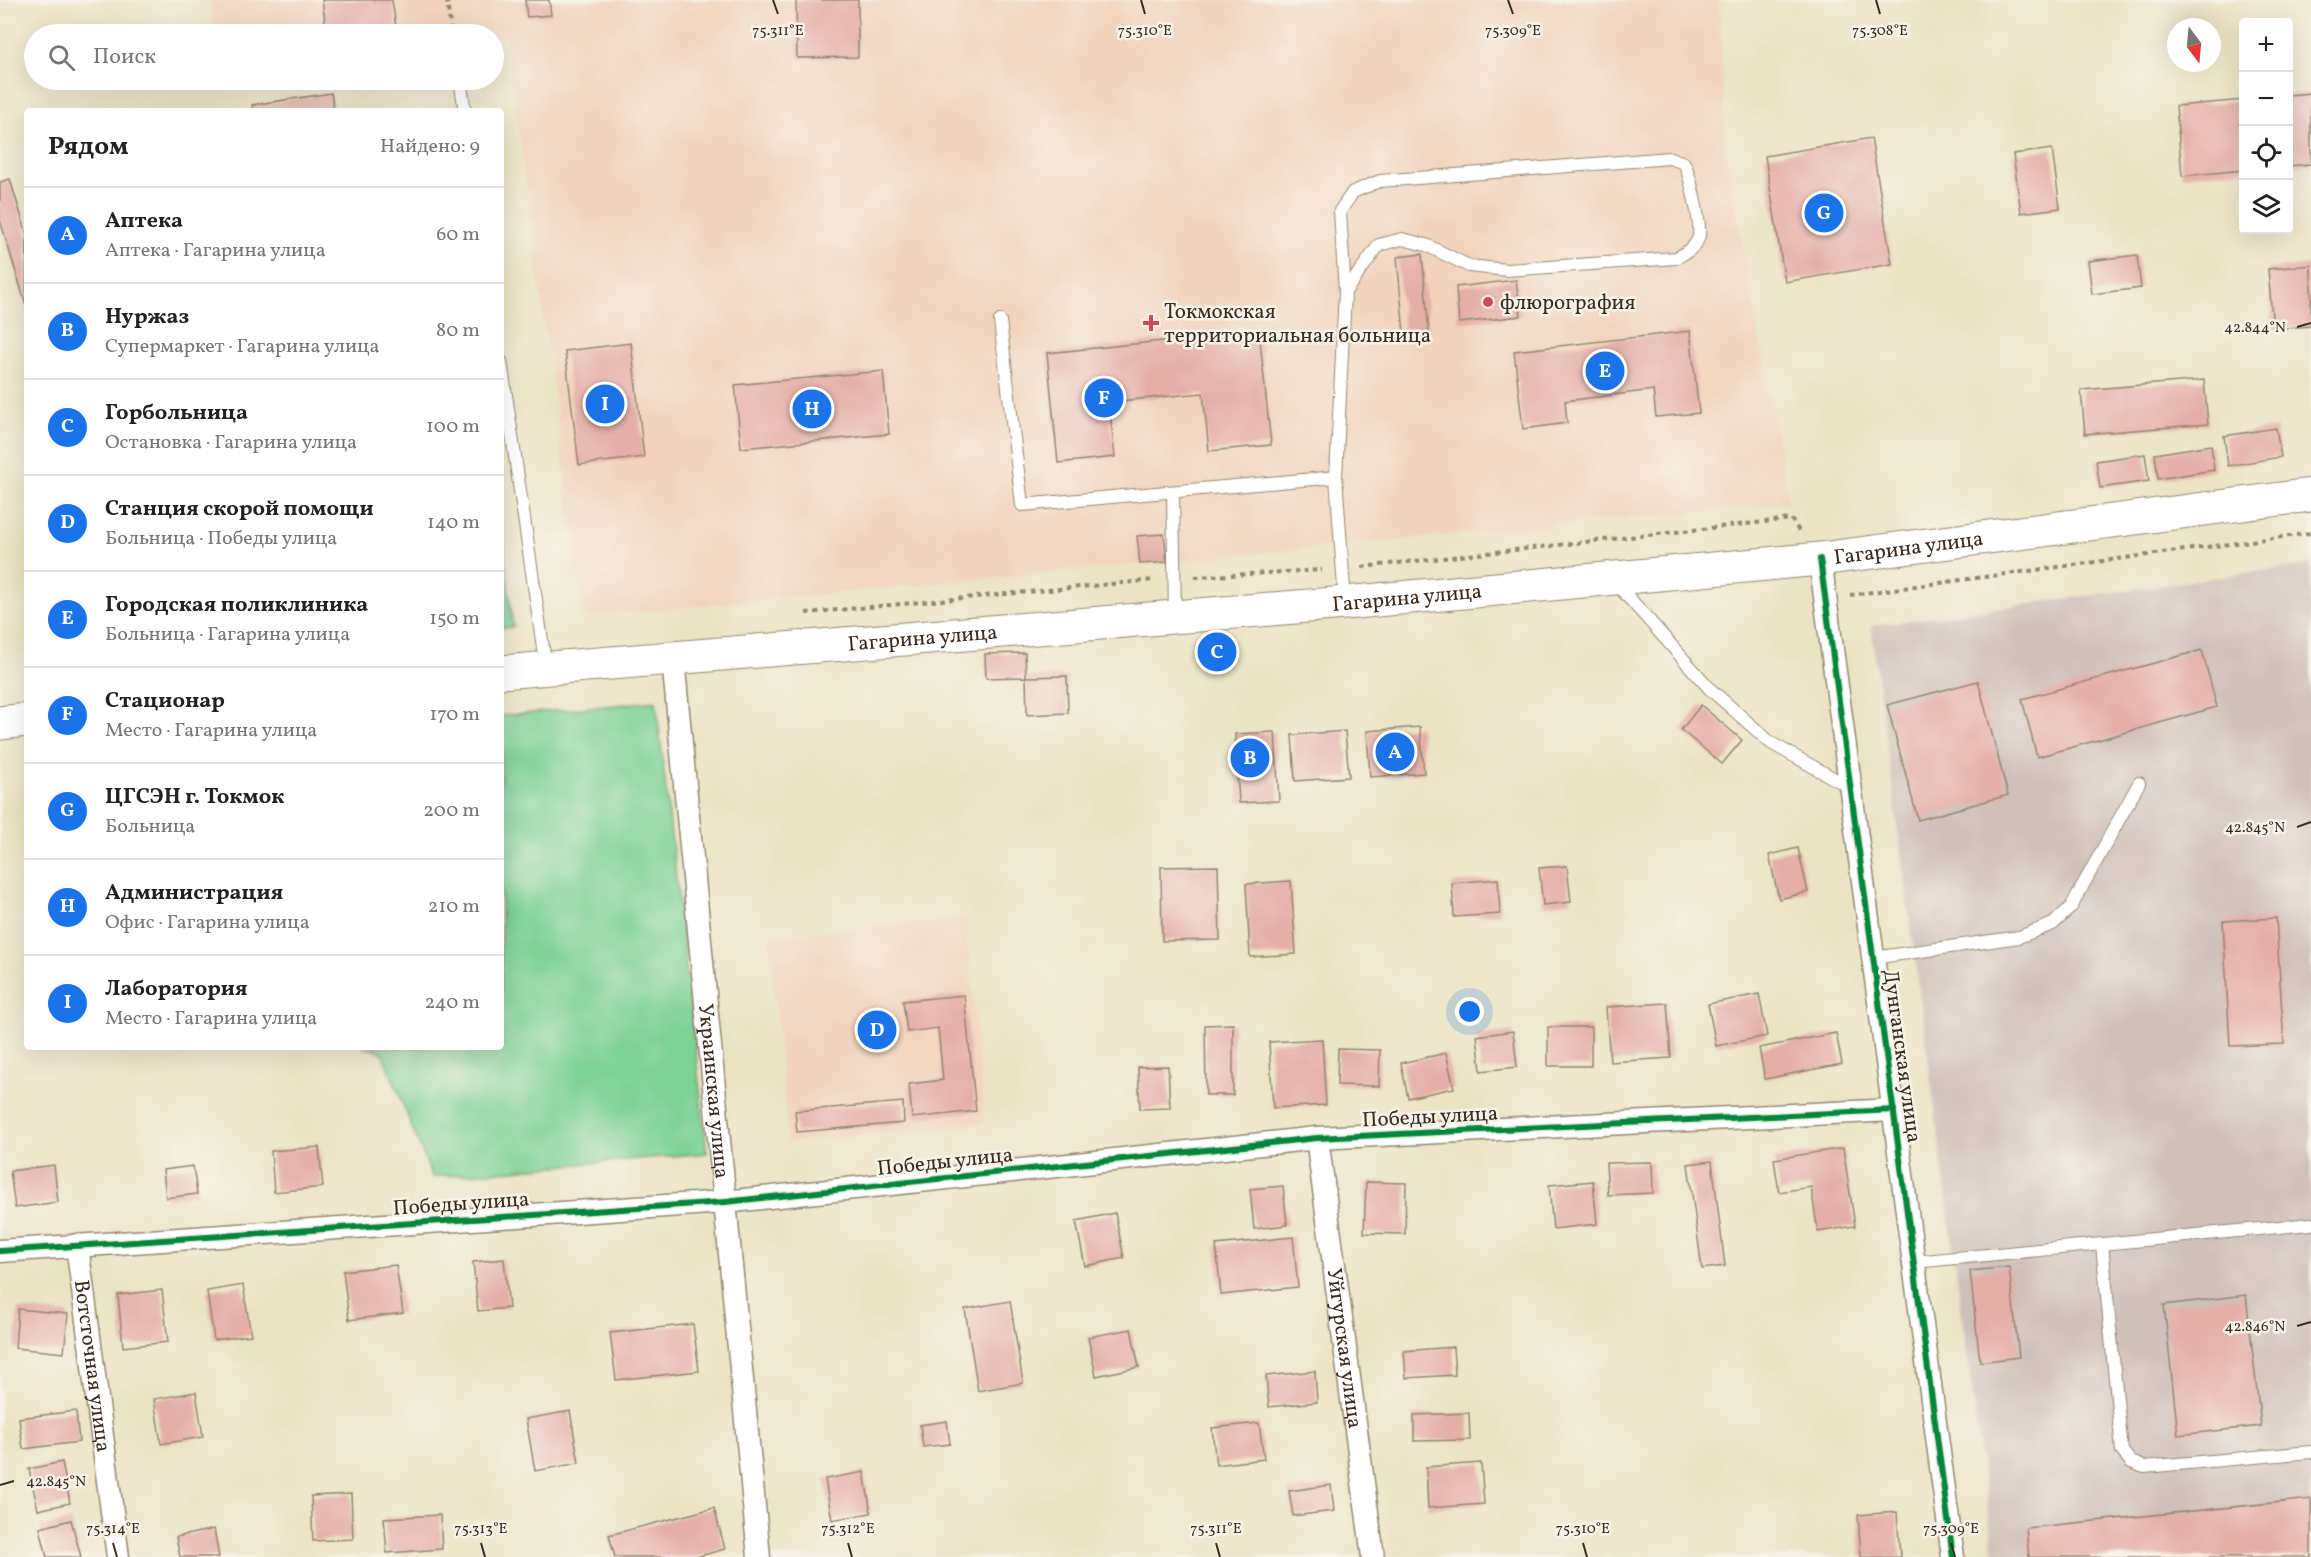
<!DOCTYPE html>
<html lang="ru">
<head>
<meta charset="utf-8">
<style>
	:root { --surface:#fff; --page:#f2f2f2; --text:#222; --muted:#767676; --line:#e0e0e0; --accent:#1a73e8 }
	body { margin:0; font-family:Vollkorn,serif; background:var(--page); color:var(--text) }
	.controls { position:absolute; right:18px; top:18px; display:grid; overflow:hidden; border-radius:6px; box-shadow:0 6px 24px #0002 }
	.controls button { width:54px; height:54px; display:grid; place-items:center; padding:0; border:0; border-bottom:2px solid var(--line); background:var(--surface); color:var(--text); font:30px sans-serif }
	.compass { position:absolute; left:2167px; top:18px; width:54px; height:54px; border-radius:50%; background:var(--surface); box-shadow:0 6px 24px #0002; rotate:164deg }
	.you { position:absolute; left:1470px; top:1012px; width:21px; height:21px; margin:-15px; border:4px solid #fff; border-radius:50%; background:#1a73e8; box-shadow:0 0 0 9px #1a73e833 }
	.badge { display:grid; place-items:center; width:39px; height:39px; border-radius:50%; background:var(--accent); color:#fff; font-size:20px; font-weight:700 }
	.pin { position:absolute; translate:-50% -50%; border:3px solid #fff; box-shadow:0 2px 6px #0006 }
	.list { margin:0; padding:0; list-style:none }
	h2 { display:flex; justify-content:space-between; align-items:center; height:78px; margin:0; padding:0 24px; font-size:26px }
	h2 small { font-size:20px; font-weight:400; color:var(--muted) }
	.list li { display:grid; grid-template-columns:39px 1fr auto; gap:18px; align-items:center; box-sizing:border-box; height:96px; padding:0 24px; border-top:2px solid var(--line) }
	.list b { display:block; font-size:22px; white-space:nowrap }
	.list p { margin:0; font-size:20px; white-space:nowrap; color:var(--muted) }
	.list em { font-size:20px; font-style:normal; color:var(--muted) }
	.icon { flex:none; width:33px; height:33px; fill:none; stroke:currentColor; stroke-width:2; stroke-linecap:round; stroke-linejoin:round }
	.map { position:relative; flex:none; width:2311px; height:1557px; overflow:hidden }
	.search { position:absolute; background:var(--surface); box-shadow:0 6px 24px #0002; left:24px; top:24px; width:480px; height:66px; display:flex; align-items:center; gap:15px; box-sizing:border-box; padding:0 21px; border-radius:33px; color:var(--muted); font-size:22px }
	.panel { position:absolute; background:var(--surface); box-shadow:0 6px 24px #0002; left:24px; top:108px; width:480px; height:942px; border-radius:6px }
	.map>svg:first-child { display:block }
	.built { fill:#f2d4be }
	.industrial { fill:#cfc0ba }
	.green { fill:#7dd296; stroke:#5c7e5a; stroke-width:1.5 }
	.building { fill:#e5afa8 }
	.lines { fill:none; stroke-linecap:round; stroke-linejoin:round }
	.lane-casing { stroke:#938771; stroke-width:14 }
	.street-casing { stroke:#938771; stroke-width:25 }
	.secondary-casing { stroke:#938771; stroke-width:35 }
	.path { stroke:#938771; stroke-width:4; stroke-dasharray:4.5 4.5; stroke-linecap:butt }
	.lane { stroke:#fff; stroke-width:12 }
	.street { stroke:#fff; stroke-width:22 }
	.secondary { stroke:#fff; stroke-width:33 }
	.cycleway-casing { stroke:#f7f3e8; stroke-width:10 }
	.cycleway { stroke:#00873e; stroke-width:6 }
	.ticks { fill:none; stroke:#3b2a1e; stroke-width:2 }
	.poi-dot { fill:#d1495b; stroke:#f7f3e8; stroke-width:2 }
	.labels { text-anchor:middle; stroke-width:5; stroke-linejoin:round; paint-order:stroke }
	.poi-label { font-size:21px; fill:#3b2a1e; stroke:#f7f3e8; text-anchor:start }
	.street-label { font-size:21px; fill:#3b2a1e; stroke:#f7f3e8 }
	.ticks-label { font-size:15px; text-anchor:middle; fill:#3b2a1e; stroke:#f7f3e8; stroke-width:5; stroke-linejoin:round; paint-order:stroke }
</style>
</head>
<body>
<div class="map">
<svg width="2311" height="1557" viewBox="0 0 2311 1557">
	<rect width="100%" height="100%" fill="#f7f3e8"/>
	<filter id="ink" filterUnits="userSpaceOnUse"><feTurbulence type="fractalNoise" baseFrequency=".0167" numOctaves="2"/><feDisplacementMap in="SourceGraphic" scale="12" xChannelSelector="R" yChannelSelector="G"/><feConvolveMatrix kernelMatrix="1 2 1 2 8 2 1 2 1" color-interpolation-filters="sRGB"/></filter>
	<filter id="wash" filterUnits="userSpaceOnUse"><feTurbulence type="fractalNoise" baseFrequency=".008" numOctaves="4" result="noise"/><feDisplacementMap in="SourceGraphic" scale="24" xChannelSelector="R" yChannelSelector="G"/><feGaussianBlur stdDeviation="1.35" result="paint"/><feColorMatrix in="noise" values="0 0 0 0 0 0 0 0 0 0 0 0 0 0 0 0 0 1.4 0 .05"/><feComposite in="paint" operator="in"/></filter>
	<g filter="url(#wash)">
		<rect width="100%" height="100%" fill="#ebe4c4"/>
		<g class="built">
			<path d="M210,0H1719L1726,151L1789,503L584,617L506,36L213,34Z"/>
			<path d="M965,918L985,1123L788,1142L769,937Z"/>
		</g>
		<path class="industrial" d="M2311,564V1557H1994L1871,626Z"/>
		<g class="green">
			<path d="M501,522L513,627L501,628Z"/>
			<path d="M656,701L707,1153L432,1177L382,1052L362,1047H501V716Z"/>
		</g>
		<g id="blocks">
			<g class="building">
				<path d="M322,0H392L397,34H327Z"/>
				<path d="M525,0H549L551,15L527,17Z"/>
				<path d="M796,0H858V57L797,58Z"/>
				<path d="M331,93L334,111H253L252,105Z"/>
				<path d="M2311,93V164L2288,166V95Z"/>
				<path d="M2244,100V170L2182,176L2176,106Z"/>
				<path d="M1871,138L1892,264L1785,282L1765,156Z"/>
				<path d="M2052,149L2060,208L2021,213L2013,154Z"/>
				<path d="M10,179L27,235L26,305L0,220V182Z"/>
				<path d="M1422,254L1429,332L1404,334L1397,257Z"/>
				<path d="M2137,255L2141,288L2092,294L2088,261Z"/>
				<path d="M2311,265V326L2273,329L2268,269Z"/>
				<path d="M1516,280L1521,316L1459,323L1456,287Z"/>
				<path d="M1259,331L1271,445L1209,451L1203,393L1109,402L1115,457L1058,463L1047,353Z"/>
				<path d="M1690,331L1699,413L1656,417L1653,390L1565,401L1567,423L1523,429L1514,351Z"/>
				<path d="M631,343L644,457L579,465L565,351Z"/>
				<path d="M883,371L889,434L741,448L735,385Z"/>
				<path d="M2204,380L2208,424L2085,434L2081,390Z"/>
				<path d="M2276,428L2281,457L2228,466L2224,436Z"/>
				<path d="M2211,445L2214,470L2158,479L2155,454Z"/>
				<path d="M2145,454L2149,481L2100,488L2096,461Z"/>
				<path d="M1164,534L1167,562L1140,564L1137,536Z"/>
				<path d="M2202,650L2217,707L2037,757L2022,699Z"/>
				<path d="M1025,653L1026,677L1067,676L1068,713L1027,715L1026,677L986,678L985,654Z"/>
				<path d="M1978,681L2008,795L1918,820L1887,705Z"/>
				<path d="M1701,705L1742,740L1722,764L1681,730Z"/>
				<path d="M1420,727L1424,773L1370,777L1367,731Z"/>
				<path d="M1345,731L1349,777L1295,781L1292,735Z"/>
				<path d="M1275,732L1279,801L1239,803L1235,734Z"/>
				<path d="M1798,848L1808,892L1779,899L1769,855Z"/>
				<path d="M1218,866L1220,940L1162,941L1161,867Z"/>
				<path d="M1567,866L1571,902L1543,905L1539,868Z"/>
				<path d="M1498,879L1500,914L1454,917L1452,883Z"/>
				<path d="M1291,881L1296,954L1250,957L1246,884Z"/>
				<path d="M2276,918L2284,1044L2230,1046L2223,921Z"/>
				<path d="M1759,994L1767,1036L1716,1046L1708,1004Z"/>
				<path d="M964,995L976,1111L912,1118L909,1084L943,1080L938,1028L907,1032L903,1001Z"/>
				<path d="M1667,1003L1671,1058L1610,1062L1606,1007Z"/>
				<path d="M1233,1024V1095H1206L1205,1025Z"/>
				<rect x="1548" y="1027" width="43" height="39"/>
				<path d="M1513,1031L1517,1067L1481,1071L1477,1036Z"/>
				<path d="M1836,1033L1842,1064L1765,1079L1759,1048Z"/>
				<path d="M1322,1039L1326,1105L1273,1108L1269,1042Z"/>
				<path d="M1338,1049L1380,1050L1379,1086L1337,1085Z"/>
				<path d="M1446,1053L1454,1088L1408,1098L1401,1063Z"/>
				<path d="M1168,1066L1170,1108L1140,1109L1138,1067Z"/>
				<path d="M903,1102L904,1123L797,1132L795,1111Z"/>
				<path d="M319,1147L323,1187L274,1192L271,1151Z"/>
				<path d="M1843,1148L1855,1226L1818,1232L1811,1187L1779,1192L1774,1159Z"/>
				<path d="M1712,1161L1725,1266L1702,1269L1688,1164Z"/>
				<path d="M1652,1162L1653,1193L1608,1195L1606,1163Z"/>
				<path d="M54,1165L58,1202L15,1208L10,1171Z"/>
				<path d="M193,1166L197,1194L166,1198L163,1170Z"/>
				<path d="M1593,1181L1597,1224L1553,1229L1549,1185Z"/>
				<path d="M1366,1182L1406,1183L1405,1234L1364,1233Z"/>
				<path d="M1283,1186L1287,1225L1254,1229L1250,1189Z"/>
				<path d="M1115,1213L1124,1258L1085,1266L1076,1221Z"/>
				<path d="M1293,1237L1298,1287L1221,1295L1216,1245Z"/>
				<path d="M504,1259L509,1308L478,1311L473,1262Z"/>
				<path d="M396,1265L403,1313L349,1320L343,1271Z"/>
				<path d="M2009,1267L2019,1357L1980,1362L1970,1271Z"/>
				<path d="M243,1285L251,1335L214,1340L207,1291Z"/>
				<path d="M162,1290L168,1342L123,1347L118,1295Z"/>
				<path d="M2246,1295L2261,1426L2178,1435L2164,1305Z"/>
				<path d="M1010,1301L1023,1383L978,1391L965,1309Z"/>
				<path d="M18,1309L68,1314L64,1353L15,1348Z"/>
				<path d="M693,1324L699,1371L616,1380L610,1333Z"/>
				<path d="M1131,1329L1139,1367L1096,1376L1088,1337Z"/>
				<path d="M1453,1347L1455,1375L1406,1378L1404,1351Z"/>
				<path d="M1315,1371L1317,1402L1269,1407L1266,1376Z"/>
				<path d="M196,1392L203,1437L161,1444L154,1399Z"/>
				<path d="M76,1411L79,1442L23,1449L19,1418Z"/>
				<path d="M570,1411L579,1463L535,1471L526,1419Z"/>
				<path d="M1469,1413L1470,1440L1414,1441V1415Z"/>
				<path d="M947,1421L950,1444L923,1447L920,1425Z"/>
				<path d="M1259,1423L1264,1459L1216,1465L1212,1428Z"/>
				<path d="M62,1462L70,1503L38,1510L29,1469Z"/>
				<path d="M1481,1463L1484,1504L1428,1508L1426,1467Z"/>
				<path d="M864,1472L871,1513L832,1520L825,1479Z"/>
				<path d="M1331,1485L1334,1511L1293,1516L1289,1491Z"/>
				<path d="M351,1494L353,1539L313,1541L311,1496Z"/>
				<path d="M2311,1499V1557H2029L2026,1528Z"/>
				<path d="M714,1508L725,1549L696,1557H615L609,1535Z"/>
				<path d="M1897,1512L1900,1557H1861L1858,1515Z"/>
				<path d="M440,1515L442,1549L387,1553L384,1518Z"/>
				<path d="M71,1520L81,1557H47L40,1528Z"/>
				<path d="M214,1529L219,1557H180L176,1537Z"/>
			</g>
		</g>
	</g>
	<g filter="url(#ink)">
		<use href="#blocks" fill-opacity="0" stroke="#938771" stroke-width="1.5"/>
		<g class="lines">
			<defs>
				<g id="lane">
					<path d="M460,80L465,111"/>
					<path d="M1000,321L1022,505L1336,477"/>
					<path d="M501,361L546,668"/>
					<path d="M1173,492L1175,616"/>
					<path d="M1614,581L1710,689L1771,743L1851,788"/>
					<path d="M1345,602L1336,477L1345,292L1340,211L1353,192L1380,181L1670,158L1684,163C1690,174 1701,224 1699,236C1696,248 1685,253 1676,258L1507,270L1469,266L1426,245L1402,239L1379,245L1345,292"/>
					<path d="M1873,958L2019,937L2053,924L2071,907L2139,783"/>
					<path d="M2102,1244L2122,1451L2131,1462L2144,1467L2311,1452"/>
					<path d="M1914,1262L2311,1224"/>
				</g>
				<g id="street">
					<path d="M1820,559L1953,1557"/>
					<path id="s1" d="M673,659L759,1557"/>
					<path id="s2" d="M1317,1138L1373,1557"/>
					<path id="s3" d="M77,1245L118,1557"/>
					<path d="M0,1251L725,1202L1317,1138L1894,1110"/>
				</g>
				<g id="secondary">
					<path id="s4" d="M501,672L1345,603L1820,559L2311,495"/>
					<path d="M0,723L27,720"/>
				</g>
			</defs>
			<use href="#lane" class="lane-casing"/>
			<use href="#street" class="street-casing"/>
			<use href="#secondary" class="secondary-casing"/>
			<g class="path">
				<path d="M447,0L451,34"/>
				<path d="M1362,567L1791,519L1799,531"/>
				<path d="M1195,577L1322,570"/>
				<path d="M1850,595L2311,533"/>
				<path d="M806,613L1154,580"/>
			</g>
			<use href="#lane" class="lane"/>
			<use href="#street" class="street"/>
			<use href="#secondary" class="secondary"/>
			<defs>
				<g id="cycleway">
					<path d="M1820,559L1953,1557"/>
					<path d="M0,1251L725,1202L1317,1138L1894,1110"/>
				</g>
			</defs>
			<use href="#cycleway" class="cycleway-casing"/>
			<use href="#cycleway" class="cycleway"/>
		</g>
	</g>
	<path class="ticks" d="M773,0L778,14M1141,0L1145,14M1508,0L1513,14M1876,0L1880,14M2297,327L2311,323M2297,827L2311,822M2297,1326L2311,1322M0,1485L14,1481M113,1543L117,1557M481,1543L485,1557M848,1543L852,1557M1216,1543L1220,1557M1583,1543L1587,1557M1951,1543L1955,1557"/>
	<g class="poi-dot">
		<circle cx="1488" cy="302" r="6"/>
		<path d="M1148 314h6v6h6v6h-6v6h-6v-6h-6v-6h6z"/>
	</g>
	<g class="labels">
		<g class="poi-label">
			<text x="1500" y="309">флюрография</text>
			<text x="1164" y="318">Токмокская<tspan x="1164" dy="24">территориальная больница</tspan></text>
		</g>
		<g class="street-label">
			<text dy="7" stroke="none"><textPath href="#s4" startOffset="1413">Гагарина улица</textPath></text>
			<text dy="7" stroke="none"><textPath href="#s4" startOffset="909">Гагарина улица</textPath></text>
			<text dy="7" stroke="none"><textPath href="#s4" startOffset="423">Гагарина улица</textPath></text>
			<text transform="translate(1903 1056) rotate(82)" y="7">Дунганская улица</text>
			<text dy="7" stroke="none"><textPath href="#s1" startOffset="434">Украинская улица</textPath></text>
			<text transform="translate(1430 1116) rotate(-3)" y="7">Победы улица</text>
			<text transform="translate(945 1161) rotate(-6)" y="7">Победы улица</text>
			<text transform="translate(461 1203) rotate(-4)" y="7">Победы улица</text>
			<text dy="7" stroke="none"><textPath href="#s2" startOffset="212">Уйгурская улица</textPath></text>
			<text dy="7" stroke="none"><textPath href="#s3" startOffset="122">Вотсточная улица</textPath></text>
		</g>
	</g>
	<g class="ticks-label">
		<text x="778" y="35">75.311°E</text>
		<text x="1145" y="35">75.310°E</text>
		<text x="1513" y="35">75.309°E</text>
		<text x="1880" y="35">75.308°E</text>
		<text x="2255" y="332">42.844°N</text>
		<text x="2255" y="832">42.845°N</text>
		<text x="2255" y="1331">42.846°N</text>
		<text x="56" y="1486">42.845°N</text>
		<text x="113" y="1533">75.314°E</text>
		<text x="481" y="1533">75.313°E</text>
		<text x="848" y="1533">75.312°E</text>
		<text x="1216" y="1533">75.311°E</text>
		<text x="1583" y="1533">75.310°E</text>
		<text x="1951" y="1533">75.309°E</text>
	</g>
</svg>
<div class="controls">
<button>+</button>
<button>−</button>
<button><svg class="icon" aria-label="locate" viewBox="0 0 24 24"><circle cx="12" cy="12" r="6"/><path d="M12 2v4M12 18v4M2 12h4M18 12h4"/></svg></button>
<button><svg class="icon" aria-label="layers" viewBox="0 0 24 24"><path d="M12 4l9 5-9 5-9-5zM3 14l9 5 9-5"/></svg></button>
</div>
<svg class="compass" viewBox="-18 -18 36 36"><path d="M0-13l5 13h-10z" fill="#e53935"/><path d="M0 13l5-13h-10z" fill="#767676"/></svg>
<div class="you"></div>
<div class="pin badge" style="left:1395px;top:752px">A</div>
<div class="pin badge" style="left:1250px;top:758px">B</div>
<div class="pin badge" style="left:1217px;top:652px">C</div>
<div class="pin badge" style="left:877px;top:1030px">D</div>
<div class="pin badge" style="left:1605px;top:371px">E</div>
<div class="pin badge" style="left:1104px;top:398px">F</div>
<div class="pin badge" style="left:1824px;top:213px">G</div>
<div class="pin badge" style="left:812px;top:409px">H</div>
<div class="pin badge" style="left:605px;top:404px">I</div>
<div class="search"><svg class="icon" aria-label="search" viewBox="0 0 24 24"><circle cx="10" cy="10" r="6"/><path d="M15 15l6 6"/></svg>Поиск</div>
<section class="panel">
<h2>Рядом<small>Найдено: 9</small></h2>
<ul class="list">
<li><span class="badge">A</span><div><b>Аптека</b><p>Аптека · Гагарина улица</p></div><em>60 m</em></li>
<li><span class="badge">B</span><div><b>Нуржаз</b><p>Супермаркет · Гагарина улица</p></div><em>80 m</em></li>
<li><span class="badge">C</span><div><b>Горбольница</b><p>Остановка · Гагарина улица</p></div><em>100 m</em></li>
<li><span class="badge">D</span><div><b>Станция скорой помощи</b><p>Больница · Победы улица</p></div><em>140 m</em></li>
<li><span class="badge">E</span><div><b>Городская поликлиника</b><p>Больница · Гагарина улица</p></div><em>150 m</em></li>
<li><span class="badge">F</span><div><b>Cтационар</b><p>Место · Гагарина улица</p></div><em>170 m</em></li>
<li><span class="badge">G</span><div><b>ЦГСЭН г. Токмок</b><p>Больница</p></div><em>200 m</em></li>
<li><span class="badge">H</span><div><b>Администрация</b><p>Офис · Гагарина улица</p></div><em>210 m</em></li>
<li><span class="badge">I</span><div><b>Лаборатория</b><p>Место · Гагарина улица</p></div><em>240 m</em></li>
</ul>
</section>
</div>
</body>
</html>
